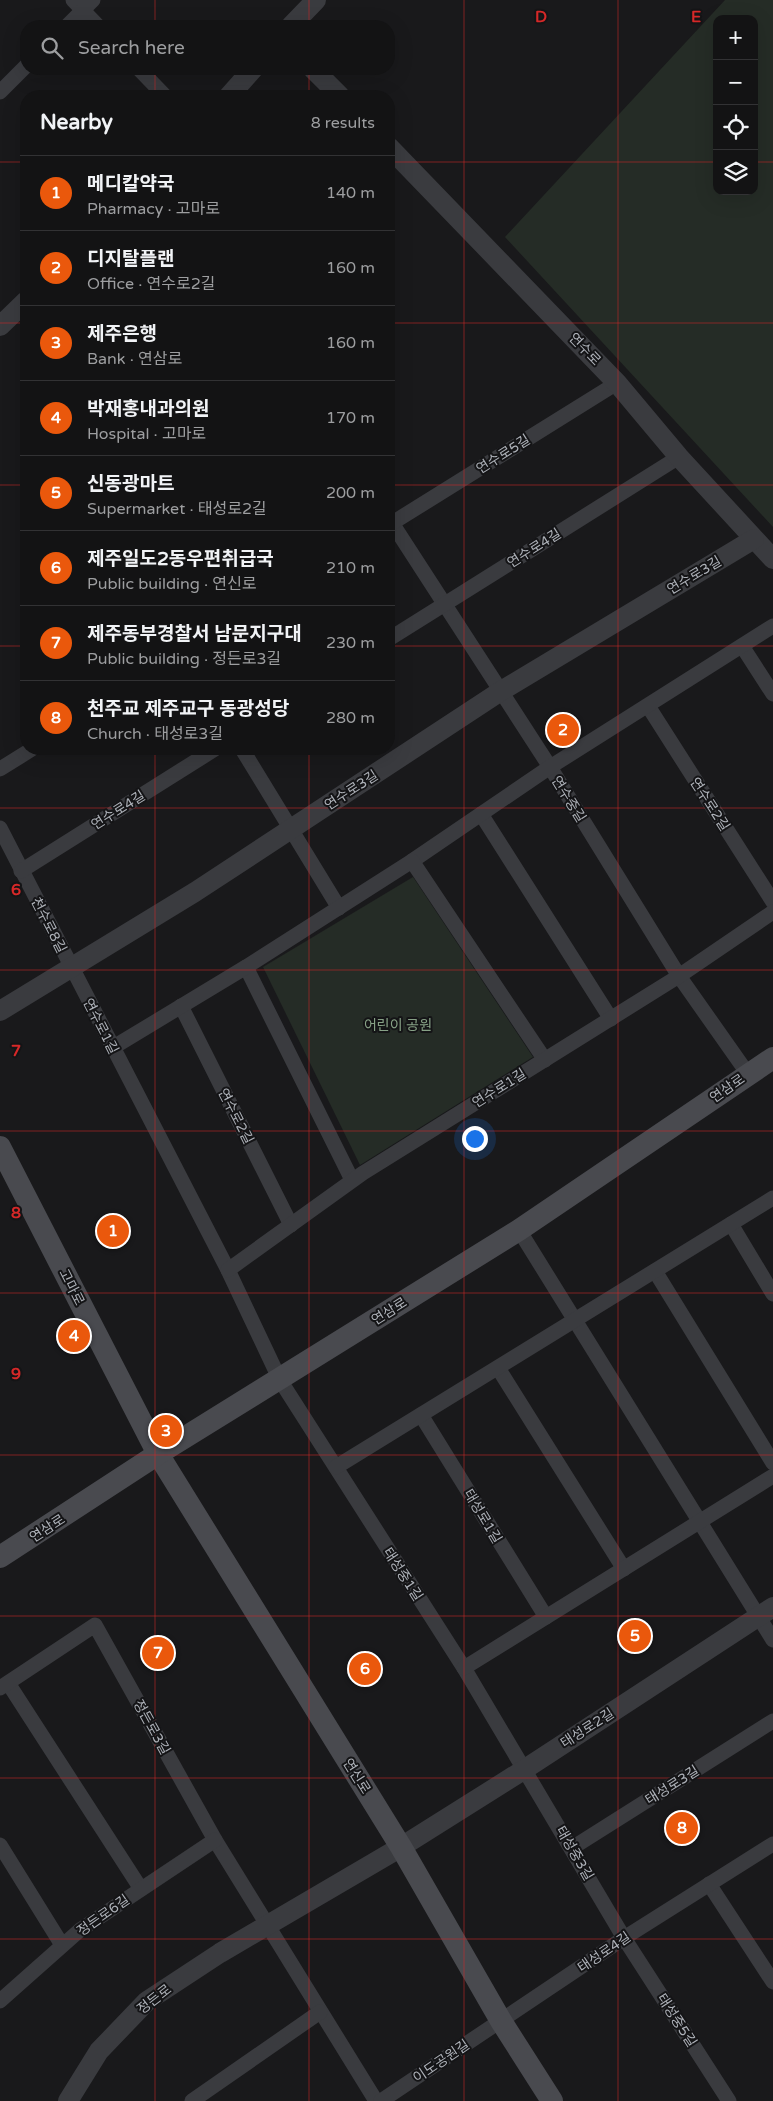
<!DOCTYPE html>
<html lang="en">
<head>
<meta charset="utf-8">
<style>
	:root { --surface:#131314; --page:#202022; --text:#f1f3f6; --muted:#9d9ea0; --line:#323234; --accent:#ea580c }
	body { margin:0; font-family:"Varela Round","Noto Sans KR",sans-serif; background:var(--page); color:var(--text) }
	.controls { position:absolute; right:15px; top:15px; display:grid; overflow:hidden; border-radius:10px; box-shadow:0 5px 20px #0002 }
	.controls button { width:45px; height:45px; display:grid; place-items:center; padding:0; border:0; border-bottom:1px solid var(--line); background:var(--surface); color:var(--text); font:25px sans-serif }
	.you { position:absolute; left:474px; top:1138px; width:18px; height:18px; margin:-12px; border:4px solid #fff; border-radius:50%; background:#1a73e8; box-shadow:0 0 0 8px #1a73e833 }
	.badge { display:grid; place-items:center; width:32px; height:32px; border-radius:50%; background:var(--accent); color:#fff; font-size:16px; font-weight:700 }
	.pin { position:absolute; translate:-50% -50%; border:2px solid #fff; box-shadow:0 1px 5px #0006 }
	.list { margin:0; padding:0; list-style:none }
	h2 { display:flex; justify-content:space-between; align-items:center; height:65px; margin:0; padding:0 20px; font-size:21px }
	h2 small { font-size:16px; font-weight:400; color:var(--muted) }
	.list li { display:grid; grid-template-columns:32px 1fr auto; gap:15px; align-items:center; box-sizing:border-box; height:75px; padding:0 20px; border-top:1px solid var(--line) }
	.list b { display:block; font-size:19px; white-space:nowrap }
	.list p { margin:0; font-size:16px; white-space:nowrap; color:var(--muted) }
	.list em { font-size:16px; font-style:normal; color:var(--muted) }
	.icon { flex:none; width:28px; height:28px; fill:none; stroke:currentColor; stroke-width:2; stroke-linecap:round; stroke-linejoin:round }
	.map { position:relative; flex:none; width:773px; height:2101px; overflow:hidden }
	.search { position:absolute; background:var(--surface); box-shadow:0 5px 20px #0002; left:20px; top:20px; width:375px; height:55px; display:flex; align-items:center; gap:12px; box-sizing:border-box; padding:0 18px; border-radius:20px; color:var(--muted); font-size:19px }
	.panel { position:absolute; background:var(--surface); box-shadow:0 5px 20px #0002; left:20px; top:90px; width:375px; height:665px; border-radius:20px }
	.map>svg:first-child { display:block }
	.green { fill:#252c26; fill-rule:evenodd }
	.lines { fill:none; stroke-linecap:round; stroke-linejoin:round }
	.minor { stroke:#3a3b3f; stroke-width:15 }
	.tertiary { stroke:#3a3b3f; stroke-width:20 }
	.secondary { stroke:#494a4f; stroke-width:22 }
	.grid { fill:none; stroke:#d62828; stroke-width:1; stroke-opacity:0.55 }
	.labels { text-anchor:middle; stroke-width:4; stroke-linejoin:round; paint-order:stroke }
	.street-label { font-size:14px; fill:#adb1b8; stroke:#141416 }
	.park-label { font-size:14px; fill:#87a186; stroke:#141416 }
	.grid-label { font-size:16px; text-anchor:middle; font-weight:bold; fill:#d62828; stroke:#141416; stroke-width:4; stroke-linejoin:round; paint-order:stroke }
</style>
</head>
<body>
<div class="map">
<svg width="773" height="2101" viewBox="0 0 773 2101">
	<rect width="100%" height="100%" fill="#19191b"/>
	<g class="green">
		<path d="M725,0H773V527L505,237ZM717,19H754V191H717Z"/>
		<path d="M413,877L533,1057L360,1165L263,967Z"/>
	</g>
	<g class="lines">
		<g class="minor">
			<path d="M73,0L98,26"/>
			<path d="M67,26L93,0"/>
			<path d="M139,69L165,96"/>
			<path d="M0,92L26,66"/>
			<path d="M392,523L550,767L679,976L748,1074"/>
			<path d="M389,525L617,383"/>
			<path d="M389,639L679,457"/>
			<path d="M742,646L773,694"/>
			<path d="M648,706L773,902"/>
			<path d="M242,749L339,908"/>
			<path d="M0,769L32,749"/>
			<path d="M481,814L611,1019"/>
			<path d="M0,828L228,1270L280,1380L464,1668L624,1938L729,2101"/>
			<path d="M412,861L550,767L773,626"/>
			<path d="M21,871L215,749"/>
			<path d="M246,967L352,1180"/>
			<path d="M181,1006L291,1225"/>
			<path d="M112,1048L246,967L412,861L545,1060"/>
			<path d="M731,1224L773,1294"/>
			<path d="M519,1230L773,1640"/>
			<path d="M228,1270L363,1173L679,976L773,912"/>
			<path d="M655,1271L773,1463"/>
			<path d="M498,1368L624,1569"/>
			<path d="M421,1415L546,1617"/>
			<path d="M336,1467L773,1198"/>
			<path d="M464,1668L773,1476"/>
			<path d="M8,1683L141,1889"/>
			<path d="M0,1688L95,1625L215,1840L376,2101"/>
			<path d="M0,1845L62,1945"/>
			<path d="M572,1848L773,1721"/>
			<path d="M709,1884L773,1982"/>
			<path d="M0,2001L80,1930L215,1840"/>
			<path d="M192,2101L320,2012"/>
			<path d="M381,2101L624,1938L773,1844"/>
		</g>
		<g class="tertiary">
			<path d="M291,26L316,0"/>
			<path d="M313,69L340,96"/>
			<path d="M229,96L253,69"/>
			<path d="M389,147L617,383L679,457L773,559"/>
			<path d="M0,326L26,301"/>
			<path d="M0,1011L195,892L501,691L754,539"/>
			<path d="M68,2101L99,2051L147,2001L220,1953L401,1847L525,1769L773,1607"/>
		</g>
		<g class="secondary">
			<path d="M0,1147L158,1454L401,1847L501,2021L552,2101"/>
			<path d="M0,1557L158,1454L519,1230L773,1058"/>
		</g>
	</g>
	<path class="grid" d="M155,0V26M309,0V26M464,0V2101M618,0V2101M155,69V96M309,69V96M0,162H26M389,162H717M754,162H773M0,323H26M389,323H773M0,485H26M389,485H773M0,646H26M389,646H773M155,749V2101M309,749V2101M0,808H773M0,970H773M0,1131H773M0,1293H773M0,1455H773M0,1616H773M0,1778H773M0,1939H773"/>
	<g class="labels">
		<g class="street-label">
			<text transform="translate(585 349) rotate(46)" y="5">연수로</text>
			<text transform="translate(503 454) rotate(-32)" y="5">연수로5길</text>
			<text transform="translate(534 548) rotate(-32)" y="5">연수로4길</text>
			<text transform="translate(694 575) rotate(-31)" y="5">연수로3길</text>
			<text transform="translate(351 790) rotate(-33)" y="5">연수로3길</text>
			<text transform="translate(569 799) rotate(58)" y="5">연수중길</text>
			<text transform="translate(710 804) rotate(57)" y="5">연수로2길</text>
			<text transform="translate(118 810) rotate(-32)" y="5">연수로4길</text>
			<text transform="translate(49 925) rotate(63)" y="5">천수로8길</text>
			<text transform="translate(101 1026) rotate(63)" y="5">연수로1길</text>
			<text transform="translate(499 1088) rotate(-32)" y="5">연수로1길</text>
			<text transform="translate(727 1088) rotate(-35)" y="5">연삼로</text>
			<text transform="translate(236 1116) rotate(63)" y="5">연수로2길</text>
			<text transform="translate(72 1287) rotate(63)" y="5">고마로</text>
			<text transform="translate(389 1311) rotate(-32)" y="5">연삼로</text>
			<text transform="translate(483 1516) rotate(59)" y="5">태성로1길</text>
			<text transform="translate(47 1528) rotate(-33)" y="5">연삼로</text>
			<text transform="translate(403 1574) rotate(57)" y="5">태성중1길</text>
			<text transform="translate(152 1727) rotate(61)" y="5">정든로3길</text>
			<text transform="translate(587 1728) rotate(-33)" y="5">태성로2길</text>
			<text transform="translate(357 1776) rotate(58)" y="5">연신로</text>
			<text transform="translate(672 1785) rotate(-32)" y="5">태성로3길</text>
			<text transform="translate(575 1853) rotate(60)" y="5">태성중3길</text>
			<text transform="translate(103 1915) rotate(-35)" y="5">정든로6길</text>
			<text transform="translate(604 1952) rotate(-34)" y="5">태성로4길</text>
			<text transform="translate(154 1999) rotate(-38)" y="5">정든로</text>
			<text transform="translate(677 2020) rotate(57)" y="5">태성중5길</text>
			<text transform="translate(441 2061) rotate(-34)" y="5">이도공원길</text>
		</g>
		<g class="park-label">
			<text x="398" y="1030">어린이 공원</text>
		</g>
	</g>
	<g class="grid-label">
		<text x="541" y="22">D</text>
		<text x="696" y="22">E</text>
		<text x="16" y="895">6</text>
		<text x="16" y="1056">7</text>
		<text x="16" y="1218">8</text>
		<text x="16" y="1379">9</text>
	</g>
</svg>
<div class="controls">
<button>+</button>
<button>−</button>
<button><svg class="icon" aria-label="locate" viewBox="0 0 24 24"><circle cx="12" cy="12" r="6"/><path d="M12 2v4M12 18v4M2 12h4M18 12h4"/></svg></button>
<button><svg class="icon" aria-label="layers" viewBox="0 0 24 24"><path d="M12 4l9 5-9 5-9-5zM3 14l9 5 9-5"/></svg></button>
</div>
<div class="you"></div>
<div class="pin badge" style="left:113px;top:1231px">1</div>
<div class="pin badge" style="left:563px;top:730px">2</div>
<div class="pin badge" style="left:166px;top:1431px">3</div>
<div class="pin badge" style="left:74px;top:1336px">4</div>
<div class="pin badge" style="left:635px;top:1636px">5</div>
<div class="pin badge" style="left:365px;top:1669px">6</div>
<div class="pin badge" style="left:158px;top:1653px">7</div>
<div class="pin badge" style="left:682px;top:1828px">8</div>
<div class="search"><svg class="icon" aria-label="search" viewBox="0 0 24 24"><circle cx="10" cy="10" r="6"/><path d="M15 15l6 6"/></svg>Search here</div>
<section class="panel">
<h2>Nearby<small>8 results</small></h2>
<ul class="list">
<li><span class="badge">1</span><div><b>메디칼약국</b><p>Pharmacy · 고마로</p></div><em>140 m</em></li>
<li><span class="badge">2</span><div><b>디지탈플랜</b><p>Office · 연수로2길</p></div><em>160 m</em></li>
<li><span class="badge">3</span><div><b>제주은행</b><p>Bank · 연삼로</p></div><em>160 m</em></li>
<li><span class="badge">4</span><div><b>박재홍내과의원</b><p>Hospital · 고마로</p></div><em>170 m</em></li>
<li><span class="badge">5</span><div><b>신동광마트</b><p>Supermarket · 태성로2길</p></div><em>200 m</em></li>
<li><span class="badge">6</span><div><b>제주일도2동우편취급국</b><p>Public building · 연신로</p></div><em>210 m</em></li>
<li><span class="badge">7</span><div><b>제주동부경찰서 남문지구대</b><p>Public building · 정든로3길</p></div><em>230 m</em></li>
<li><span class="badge">8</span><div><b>천주교 제주교구 동광성당</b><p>Church · 태성로3길</p></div><em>280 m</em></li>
</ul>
</section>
</div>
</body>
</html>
